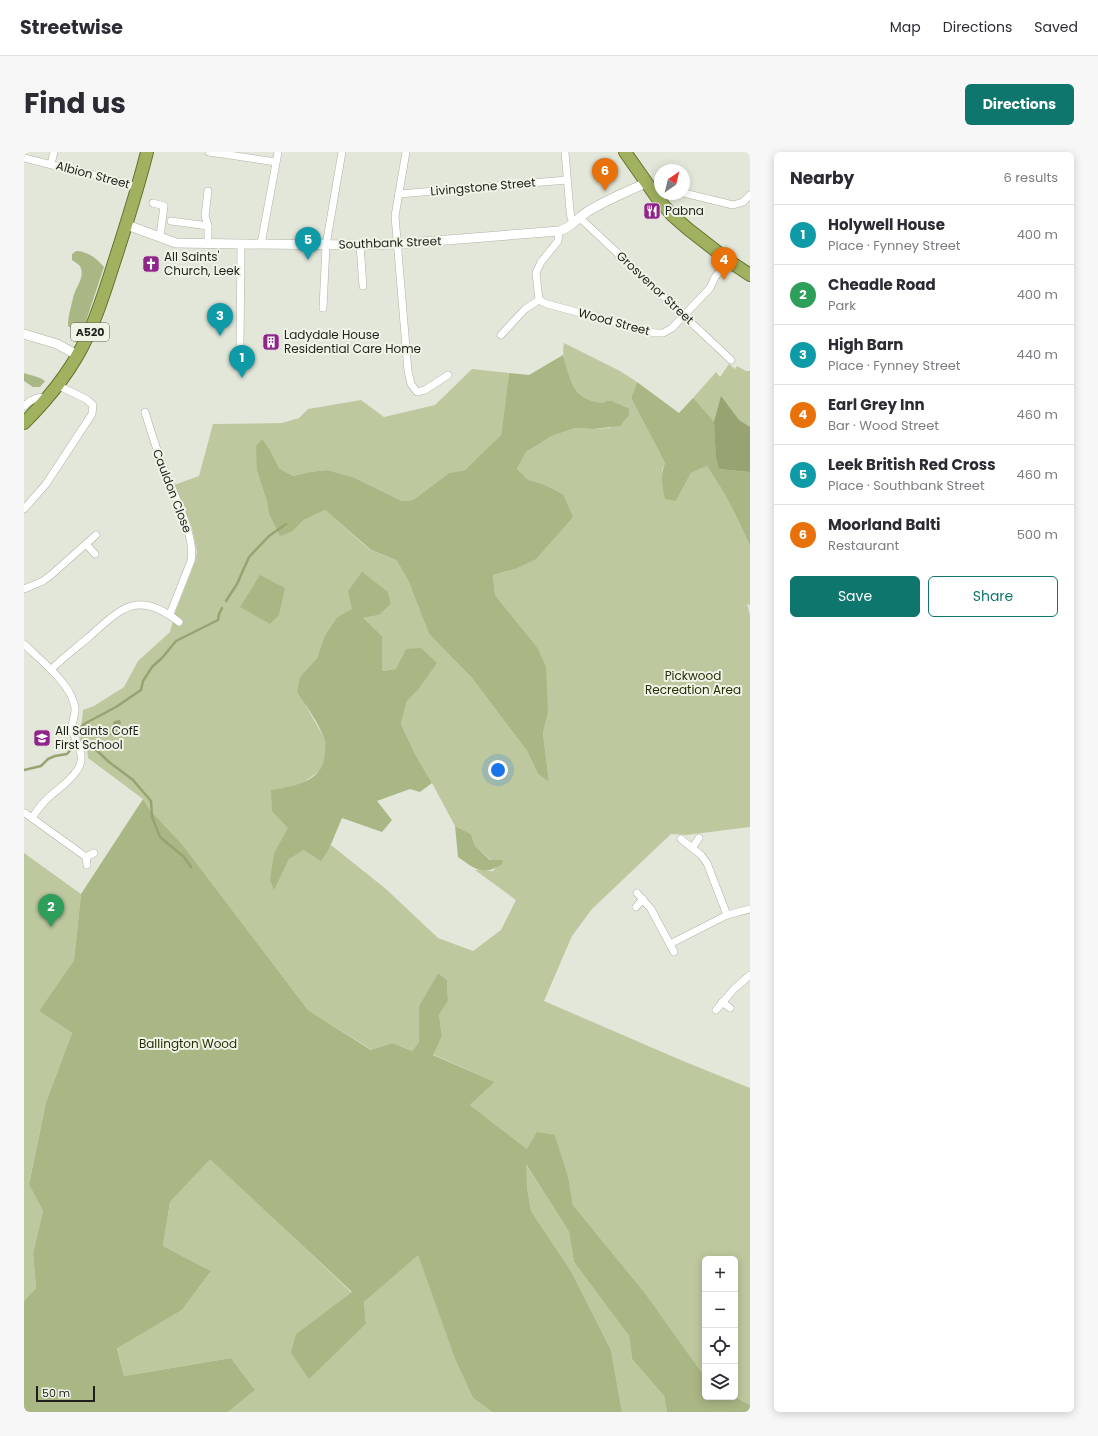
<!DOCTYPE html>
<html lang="en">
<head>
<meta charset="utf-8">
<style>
	:root { --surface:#fff; --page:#f7f7f7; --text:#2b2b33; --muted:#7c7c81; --line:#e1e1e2; --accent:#0f766e }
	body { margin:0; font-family:Poppins,sans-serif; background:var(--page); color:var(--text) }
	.controls { position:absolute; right:12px; bottom:12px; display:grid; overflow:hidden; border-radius:6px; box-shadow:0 2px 10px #0003 }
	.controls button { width:36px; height:36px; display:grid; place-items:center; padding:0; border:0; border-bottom:1px solid var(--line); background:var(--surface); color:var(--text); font:20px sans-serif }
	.compass { position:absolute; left:630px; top:12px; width:36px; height:36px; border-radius:50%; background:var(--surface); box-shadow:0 2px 10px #0003; rotate:35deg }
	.scale { position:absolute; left:12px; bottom:10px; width:59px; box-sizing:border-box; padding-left:4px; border:2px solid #1f201c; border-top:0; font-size:11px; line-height:14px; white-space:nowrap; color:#1f201c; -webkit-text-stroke:3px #f0f4e7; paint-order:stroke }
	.you { position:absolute; left:474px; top:618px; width:14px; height:14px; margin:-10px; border:3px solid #fff; border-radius:50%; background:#1a73e8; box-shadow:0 0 0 6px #1a73e833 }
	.badge { display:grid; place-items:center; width:26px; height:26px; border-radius:50%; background:var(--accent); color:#fff; font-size:13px; font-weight:700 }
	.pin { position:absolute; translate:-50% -33px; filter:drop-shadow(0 1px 2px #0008) }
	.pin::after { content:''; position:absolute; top:21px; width:14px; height:12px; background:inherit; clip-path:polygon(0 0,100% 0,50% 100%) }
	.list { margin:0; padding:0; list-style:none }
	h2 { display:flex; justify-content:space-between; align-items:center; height:52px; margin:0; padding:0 16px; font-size:17px }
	h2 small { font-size:13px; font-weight:400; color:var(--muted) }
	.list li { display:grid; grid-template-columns:26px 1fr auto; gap:12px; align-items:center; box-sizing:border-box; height:60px; padding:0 16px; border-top:1px solid var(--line) }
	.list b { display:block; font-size:15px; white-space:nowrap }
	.list p { margin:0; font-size:13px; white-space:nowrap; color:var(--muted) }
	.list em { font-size:13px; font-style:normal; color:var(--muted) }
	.actions { display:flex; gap:8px; padding:12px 16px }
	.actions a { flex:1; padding:9px 0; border:1px solid var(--accent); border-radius:6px; text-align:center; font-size:14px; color:var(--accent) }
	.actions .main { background:var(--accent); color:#fff }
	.icon { flex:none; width:22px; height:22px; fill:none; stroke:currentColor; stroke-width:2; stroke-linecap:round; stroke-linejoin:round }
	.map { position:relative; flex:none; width:726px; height:1260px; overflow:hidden; border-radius:6px }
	header { display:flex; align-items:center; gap:24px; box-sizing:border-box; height:56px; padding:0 20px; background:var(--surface); border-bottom:1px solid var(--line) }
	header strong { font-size:19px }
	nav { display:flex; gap:22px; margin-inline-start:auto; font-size:14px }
	.intro { display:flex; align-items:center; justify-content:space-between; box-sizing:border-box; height:96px; padding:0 24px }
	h1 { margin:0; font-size:28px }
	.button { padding:10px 18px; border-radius:6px; background:var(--accent); color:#fff; font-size:14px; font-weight:700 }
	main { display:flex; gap:24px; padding:0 24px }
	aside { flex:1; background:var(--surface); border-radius:6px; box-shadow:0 2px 10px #0003 }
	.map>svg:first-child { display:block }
	.green { fill:#bdc89f; fill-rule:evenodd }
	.forest { fill:#a9b784 }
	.water { fill:#96a471 }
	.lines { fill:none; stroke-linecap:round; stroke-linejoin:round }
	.stream { stroke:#96a471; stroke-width:2.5 }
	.minor-casing { stroke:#afb2a6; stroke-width:8 }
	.tertiary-casing { stroke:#afb2a6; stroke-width:10 }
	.trunk-casing { stroke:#64732f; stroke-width:14 }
	.minor { stroke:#fff; stroke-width:7 }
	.tertiary { stroke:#fff; stroke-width:9 }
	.trunk { stroke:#a0b260; stroke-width:12 }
	.labels { text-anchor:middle; stroke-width:4; stroke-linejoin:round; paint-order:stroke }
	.shield { fill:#f0f4e7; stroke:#5e6059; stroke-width:1 }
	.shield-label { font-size:11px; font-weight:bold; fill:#1f201c }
	.street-label { font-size:12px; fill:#1f201c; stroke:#f0f4e7 }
	.poi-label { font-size:12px; fill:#1f201c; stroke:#f0f4e7; text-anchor:start }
	.park-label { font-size:12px; fill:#262e06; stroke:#f0f4e7 }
</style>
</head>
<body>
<header>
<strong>Streetwise</strong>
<nav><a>Map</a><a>Directions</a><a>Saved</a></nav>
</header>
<div class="intro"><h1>Find us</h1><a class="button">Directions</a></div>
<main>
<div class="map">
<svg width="726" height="1260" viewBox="0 0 726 1260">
	<rect width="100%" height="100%" fill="#e3e7da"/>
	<g class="green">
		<path d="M540,191L596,219L613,230L607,246L641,311L638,318L639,338L652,349L667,321L683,314L694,329L713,362L726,394V453L723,452L726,463V675L662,683L647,682L568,757L548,784L520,849L659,909L726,936V1253L711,1245V1107H681V1225L621,1141L549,1053L544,1024L531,983L503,997L446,953L471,930L408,902L418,884L415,863L424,849L423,828L414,821L395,854V890L388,899L368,891L348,898L284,858L158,692L126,658L119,647L64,606L63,597L56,588L59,558L70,554L100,535L114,509L146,480L151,461L171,410L173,400L168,376L150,333L175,324L189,272L258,271L275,266L284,257L337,248L360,265L411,253L448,217L485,221L477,283L456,303L441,318L425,321L389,348L378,349L329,325L303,318L286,320L269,324L255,316L247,300L233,319L243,350L245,362L269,379L280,368L301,358L346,398L372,408L384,428L405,482L448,526L503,599L514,622L525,630L519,581L524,561L513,495L471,443L469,423L491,417L539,342L519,332L503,328L493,317L502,300L528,284L551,276L569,277L586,276L601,254C570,249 554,253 543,218C540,208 538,201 540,191ZM364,440L367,452L355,463L338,466L358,484V519L372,517L393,539L383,549L377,572L391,602L408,631L431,674L447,682L451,694L467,708H479L469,719L451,718L492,748L477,778L449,799L414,786L362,737L307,693L305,697L280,698L265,706L250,737V701L265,676L247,638L270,635L279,631L295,619L301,609L302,589L282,554L276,525L293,506L301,483L313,465Z"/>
		<path d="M705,212L711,217L713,214L722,219H726V320L695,317L673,251L669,246L692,220L696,225Z"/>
		<path d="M0,701L57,742L50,808L15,859L48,881L22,950L5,1031L19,1059L9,1101L12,1136L0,1149Z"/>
		<path d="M186,1006L328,1141L272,1182L285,1226L342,1172L340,1150L394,1102L431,1207L449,1246L468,1260H204L231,1238L207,1206L100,1224L93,1195L158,1158L187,1119L139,1094L146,1050Z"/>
		<path d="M501,1011L545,1080L550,1110L605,1184L608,1207L640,1244L643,1260H598L587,1198L547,1119L507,1059L503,1035Z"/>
	</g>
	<g class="forest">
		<path d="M52,99C64,99 73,107 80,115L60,175L56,178H51L44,174C44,164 47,155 49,146C51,136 63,123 55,113C53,111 50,110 48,108V102Z"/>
		<path d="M539,203C547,230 549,248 580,251L583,249H588C594,253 600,253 605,257V263L596,274L569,277L551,276L528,284L502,300L493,317L504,328L519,332L539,342L549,365L512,407L491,417L469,423L471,443L513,495L522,515L524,561L519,581L525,630L514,622L503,599L448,526L405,482L384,428L372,408L347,398L301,358L280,368L269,379L256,384L245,362L243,350L233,319L232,294L238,287L247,300L255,316L269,324L286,320L303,318L329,325L378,349L389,348L425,321L441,318L456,303L477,283L485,221L505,223Z"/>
		<path d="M0,221C8,224 14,224 21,229L16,235H9L0,229Z"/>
		<path d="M613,230L655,261L669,246L690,270L692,306L695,317L726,320V394C714,365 701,340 683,314L667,321L652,349L641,347C638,335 636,323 641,311L607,246Z"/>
		<path d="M338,420L364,440L367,452L355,463L339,466L358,484V519L372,517L382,497L397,496L413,511L393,539L383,549L377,572L391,602L408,631L396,640L386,637L353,649L368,668L358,680L318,666L305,697L297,709L280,698L265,707L250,738L246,728L250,701L264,676L248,659L247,638C271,634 300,630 301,600C301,596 302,591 301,588C294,570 283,555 273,540L276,525L293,506L301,483L313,465L328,457L324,439Z"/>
		<path d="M236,423L261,436L255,463L246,472L216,455Z"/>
		<path d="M119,647L126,658L158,692L284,858L347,898L368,891L388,899L395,890V854L414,821L423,828L424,849L415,863L418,884L409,903L471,930L446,953L503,997L513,980L531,983L544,1024L549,1053L621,1141L681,1225V1245H711L726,1253V1260H643L640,1244L608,1207L605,1184L550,1110L545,1080L502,1012L503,1035L507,1059L547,1119L587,1198L598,1260H468L449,1246L431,1207L394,1103L340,1150L342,1172L285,1227L267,1201L272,1182L328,1140L186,1007L146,1050L139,1094L187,1119L158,1158L93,1196L100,1224L207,1206L231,1238L204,1260H0V1149L12,1136L9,1101L19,1059L5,1032L22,950L48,881L15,859L50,808L57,742Z"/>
		<path d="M431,674L447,682L451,694L466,708H479L478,712C459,725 451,717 434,705Z"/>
	</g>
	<g class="water">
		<path d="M697,244L715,268L726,275V320L695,317L692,306L690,270Z"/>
		<path d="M96,568L97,571L95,579L88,583L81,582L80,579L87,576L90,569Z"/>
	</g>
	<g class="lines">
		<g class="stream">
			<path d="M202,449L213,432L225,405L245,384L262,372"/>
			<path d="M54,578L60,572L92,555L117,538L119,529L128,515L138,506L152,489L194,468L195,462L198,456"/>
			<path d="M62,594L67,593L85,610L109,628L127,649L128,665L136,685L160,705L167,715"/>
			<path d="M0,618L17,614L24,607L31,604L43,602L48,596"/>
		</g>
		<defs>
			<g id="minor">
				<path d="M185,0L252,10"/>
				<path d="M382,0L371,64L384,219L387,232L393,240L401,238L424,223"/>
				<path d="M541,0L546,59L547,66L550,70"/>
				<path d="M0,6L36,15L60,20L114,35"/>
				<path d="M27,12L30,0"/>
				<path d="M184,39L181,64L184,74V91"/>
				<path d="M660,41L709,53L719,50L726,43"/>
				<path d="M375,42L543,28"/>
				<path d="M634,47L641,42"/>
				<path d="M129,51L140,54L136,84"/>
				<path d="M555,65L707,208"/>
				<path d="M147,69L184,74"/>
				<path d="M237,92L254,0"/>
				<path d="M336,93L339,134"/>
				<path d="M515,148L523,152L631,181H639L648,176L686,136L691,125L705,109"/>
				<path d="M515,148L512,121L517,110L534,89L535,79"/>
				<path d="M299,156L302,93L318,0"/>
				<path d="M477,183L501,157L515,148"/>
				<path d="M216,195L217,92"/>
				<path d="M0,254C7,248 14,243 23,247"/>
				<path d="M121,260C127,280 133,299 141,319C150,343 172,385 167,409L146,462"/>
				<path d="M0,357L22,332L68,262L69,253L62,247L33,233"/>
				<path d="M62,392L71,402"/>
				<path d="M0,437L19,429L27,423L72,383"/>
				<path d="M0,492C16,508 48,532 51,556C52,563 46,572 49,580C53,593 62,604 54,617C45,631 32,638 21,649C16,654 12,660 8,666"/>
				<path d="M27,518C38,506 52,496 65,485C98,455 114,438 155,470"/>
				<path d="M1,661L62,705"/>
				<path d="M657,687L677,703L683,711L703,763"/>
				<path d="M668,696L675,686"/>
				<path d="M63,713L62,705L70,701"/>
				<path d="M613,741L627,757L650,800"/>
				<path d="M612,755L619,747"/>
				<path d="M646,792L703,763L726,757"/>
				<path d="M698,850L706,856"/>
				<path d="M692,858L710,837L726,823"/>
			</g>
			<g id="tertiary">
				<path d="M103,73L152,91L217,92L336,93L373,92L535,79C545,77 554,66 563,60C582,48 602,40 622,31"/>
				<path d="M0,182L33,192L53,203"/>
			</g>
			<g id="trunk">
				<path d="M601,0L634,47L648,63L664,77L705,109L726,123"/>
				<path d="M0,271C25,246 48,218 63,185C73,164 80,142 87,120C100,80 113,40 123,0"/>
			</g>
		</defs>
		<use href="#minor" class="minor-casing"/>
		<use href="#tertiary" class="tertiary-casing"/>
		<use href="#trunk" class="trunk-casing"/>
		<use href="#minor" class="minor"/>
		<use href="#tertiary" class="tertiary"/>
		<use href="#trunk" class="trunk"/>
	</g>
	<defs>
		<symbol id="restaurant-square" viewBox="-11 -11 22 22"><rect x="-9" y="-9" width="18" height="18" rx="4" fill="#8f2589" stroke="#f0f4e7"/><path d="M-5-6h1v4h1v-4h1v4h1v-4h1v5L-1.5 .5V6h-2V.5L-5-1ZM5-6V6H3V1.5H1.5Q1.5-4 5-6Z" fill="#fff"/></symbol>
		<symbol id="church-square" viewBox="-11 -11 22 22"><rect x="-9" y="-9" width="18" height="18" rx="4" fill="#8f2589" stroke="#f0f4e7"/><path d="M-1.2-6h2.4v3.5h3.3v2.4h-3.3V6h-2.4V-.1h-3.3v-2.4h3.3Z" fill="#fff"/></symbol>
		<symbol id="building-square" viewBox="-11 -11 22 22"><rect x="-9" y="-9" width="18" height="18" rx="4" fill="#8f2589" stroke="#f0f4e7"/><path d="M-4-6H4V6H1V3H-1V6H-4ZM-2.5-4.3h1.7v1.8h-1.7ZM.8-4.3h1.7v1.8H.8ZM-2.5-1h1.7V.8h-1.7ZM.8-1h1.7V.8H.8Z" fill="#fff"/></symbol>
		<symbol id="school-square" viewBox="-11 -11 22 22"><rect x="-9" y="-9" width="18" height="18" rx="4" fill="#8f2589" stroke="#f0f4e7"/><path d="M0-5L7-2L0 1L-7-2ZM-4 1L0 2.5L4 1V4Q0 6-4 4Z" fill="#fff"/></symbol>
	</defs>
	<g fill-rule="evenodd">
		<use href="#restaurant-square" x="618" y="49" width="20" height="20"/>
		<use href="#church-square" x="117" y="102" width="20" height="20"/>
		<use href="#building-square" x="237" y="180" width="20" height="20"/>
		<use href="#school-square" x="8" y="576" width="20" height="20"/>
	</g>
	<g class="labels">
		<rect class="shield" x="47" y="171" width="38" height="18" rx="3"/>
		<g class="shield-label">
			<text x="66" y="184">A520</text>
		</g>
		<g class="street-label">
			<text transform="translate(69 23) rotate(15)" y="4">Albion Street</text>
			<text transform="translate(459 35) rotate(-5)" y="4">Livingstone Street</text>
			<text transform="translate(366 91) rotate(-2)" y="4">Southbank Street</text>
			<text transform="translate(631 136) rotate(43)" y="4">Grosvenor Street</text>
			<text transform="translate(590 170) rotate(15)" y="4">Wood Street</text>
			<text transform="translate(148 339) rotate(69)" y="4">Cauldon Close</text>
		</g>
		<g class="poi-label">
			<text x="641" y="63">Pabna</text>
			<text x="140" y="109">All Saints'<tspan x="140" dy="14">Church, Leek</tspan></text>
			<text x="260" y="187">Ladydale House<tspan x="260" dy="14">Residential Care Home</tspan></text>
			<text x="31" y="583">All Saints CofE<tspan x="31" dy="14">First School</tspan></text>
		</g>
		<g class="park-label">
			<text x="669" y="528">Pickwood<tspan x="669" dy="14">Recreation Area</tspan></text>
			<text x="164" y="896">Ballington Wood</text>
		</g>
	</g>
</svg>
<div class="controls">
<button>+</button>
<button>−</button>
<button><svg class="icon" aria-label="locate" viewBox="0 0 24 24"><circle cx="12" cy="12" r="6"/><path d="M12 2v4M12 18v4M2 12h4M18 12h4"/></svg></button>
<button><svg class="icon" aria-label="layers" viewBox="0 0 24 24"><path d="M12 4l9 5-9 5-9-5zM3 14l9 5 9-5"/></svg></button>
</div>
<svg class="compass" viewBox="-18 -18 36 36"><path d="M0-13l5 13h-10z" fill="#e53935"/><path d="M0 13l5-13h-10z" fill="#7c7c81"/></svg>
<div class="scale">50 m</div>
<div class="you"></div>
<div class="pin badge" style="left:218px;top:226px;background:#0f9aa8">1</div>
<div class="pin badge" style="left:27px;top:775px;background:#2e9e5b">2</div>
<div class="pin badge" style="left:196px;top:184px;background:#0f9aa8">3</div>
<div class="pin badge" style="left:700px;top:128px;background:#e8710a">4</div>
<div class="pin badge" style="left:284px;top:108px;background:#0f9aa8">5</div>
<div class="pin badge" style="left:581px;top:39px;background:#e8710a">6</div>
</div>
<aside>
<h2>Nearby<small>6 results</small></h2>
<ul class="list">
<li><span class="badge" style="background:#0f9aa8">1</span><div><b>Holywell House</b><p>Place · Fynney Street</p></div><em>400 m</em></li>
<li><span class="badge" style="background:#2e9e5b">2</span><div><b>Cheadle Road</b><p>Park</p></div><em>400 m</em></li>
<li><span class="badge" style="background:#0f9aa8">3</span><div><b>High Barn</b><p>Place · Fynney Street</p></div><em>440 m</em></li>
<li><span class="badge" style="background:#e8710a">4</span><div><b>Earl Grey Inn</b><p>Bar · Wood Street</p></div><em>460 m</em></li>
<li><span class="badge" style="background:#0f9aa8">5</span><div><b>Leek British Red Cross</b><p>Place · Southbank Street</p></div><em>460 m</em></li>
<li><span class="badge" style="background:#e8710a">6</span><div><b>Moorland Balti</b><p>Restaurant</p></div><em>500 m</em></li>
</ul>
<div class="actions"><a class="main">Save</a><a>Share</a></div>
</aside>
</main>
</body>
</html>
